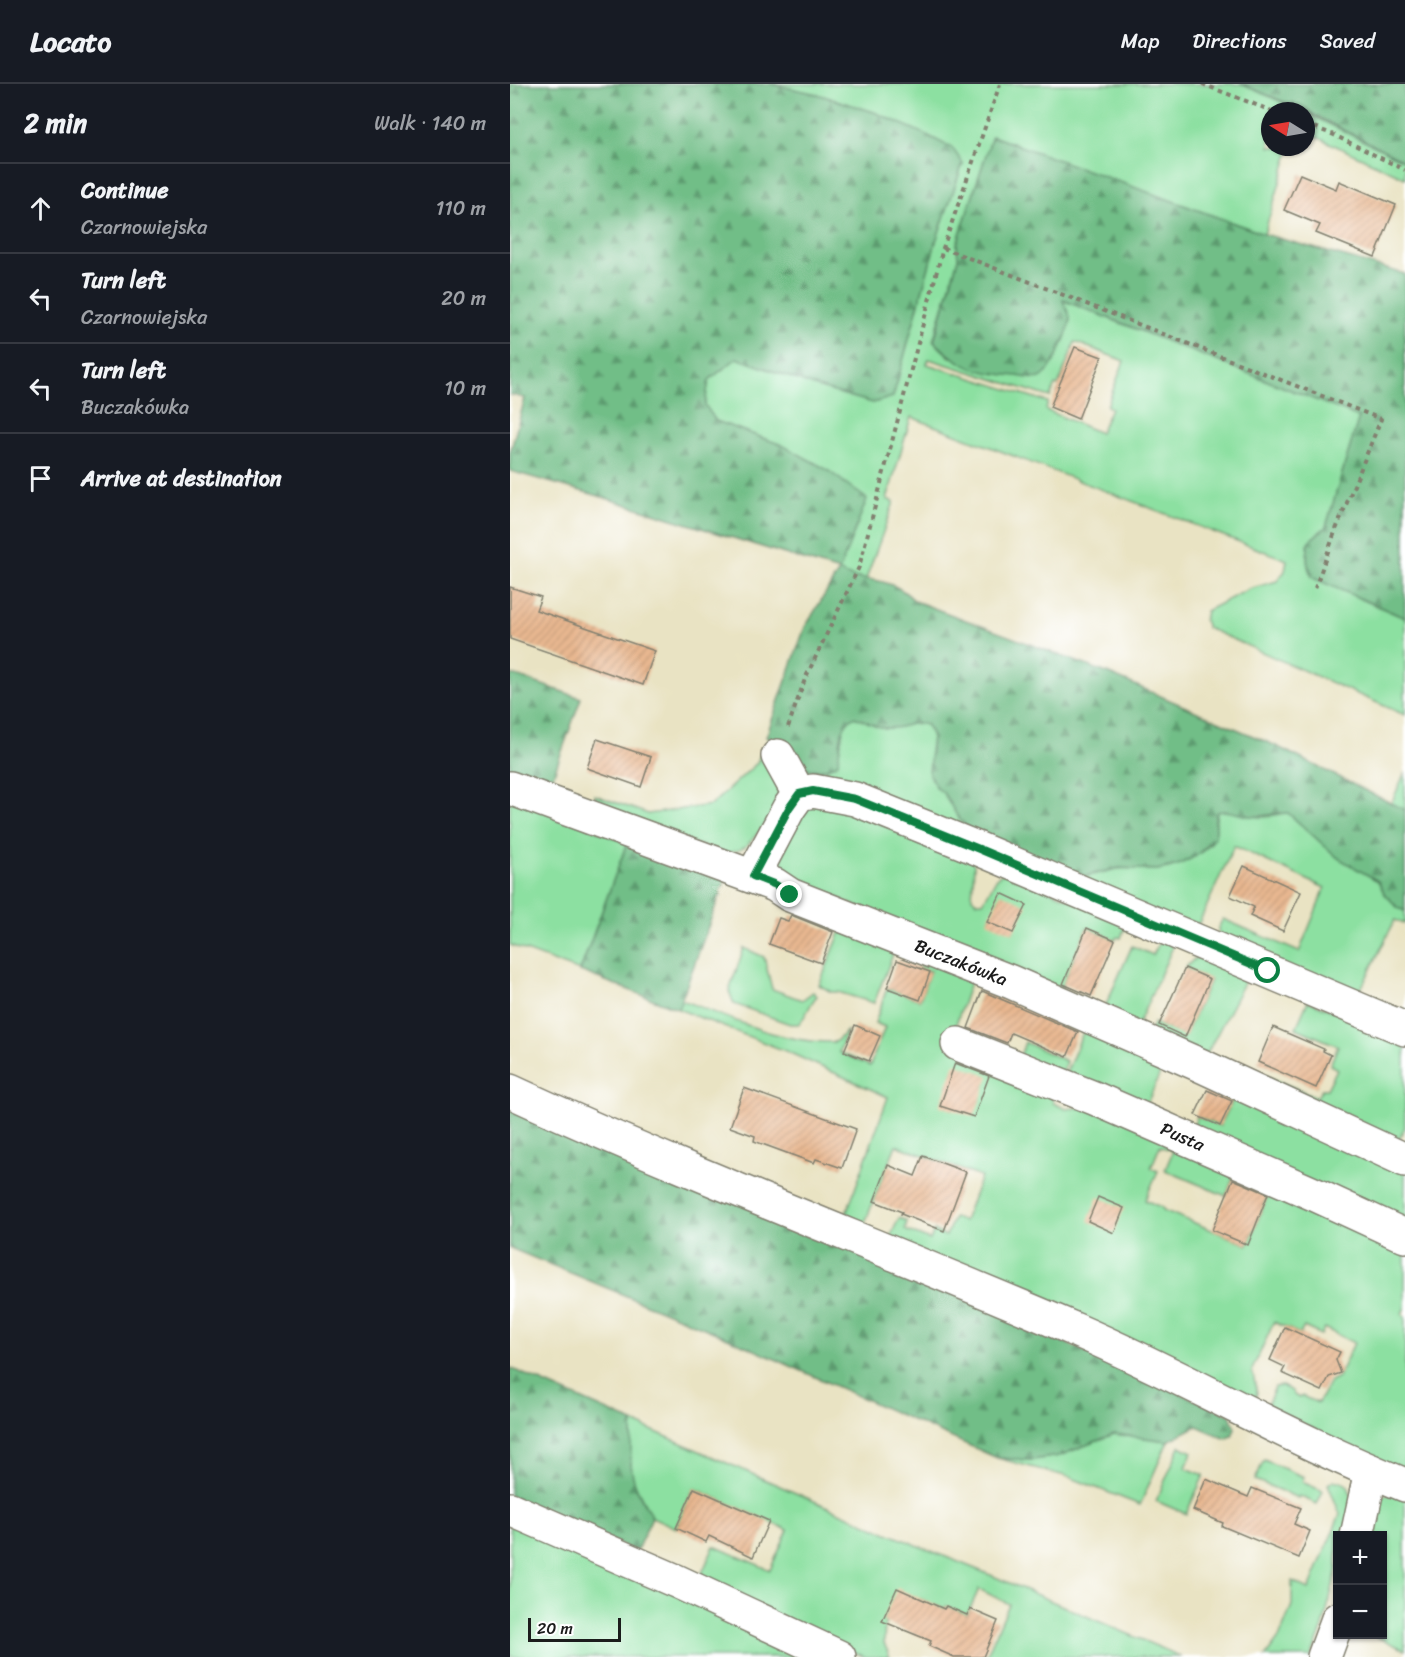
<!DOCTYPE html>
<html lang="en">
<head>
<meta charset="utf-8">
<style>
	:root { --surface:#171b24; --page:#20242c; --text:#f1f3f6; --muted:#9ea1a6; --line:#363941 }
	body { margin:0; font-family:Sriracha,sans-serif; background:var(--page); color:var(--text) }
	.controls { position:absolute; right:18px; bottom:18px; display:grid; overflow:hidden; border-radius:0px; box-shadow:0 2px 4px #0004 }
	.controls button { width:54px; height:54px; display:grid; place-items:center; padding:0; border:0; border-bottom:2px solid var(--line); background:var(--surface); color:var(--text); font:30px sans-serif }
	.compass { position:absolute; left:751px; top:18px; width:54px; height:54px; border-radius:50%; background:var(--surface); box-shadow:0 2px 4px #0004; rotate:281deg }
	.scale { position:absolute; left:18px; bottom:15px; width:93px; box-sizing:border-box; padding-left:6px; border:3px solid #1c1c1c; border-top:0; font-size:16px; line-height:21px; white-space:nowrap; color:#1c1c1c; -webkit-text-stroke:4px #fff; paint-order:stroke }
	.stop { position:absolute; width:18px; height:18px; margin:-14px; border:4px solid #0b8043; border-radius:50%; background:#fff }
	.stop.end { background:#0b8043; border-color:#fff; box-shadow:0 2px 6px #0008 }
	.list { margin:0; padding:0; list-style:none }
	h2 { display:flex; justify-content:space-between; align-items:center; height:78px; margin:0; padding:0 24px; font-size:26px }
	h2 small { font-size:20px; font-weight:400; color:var(--muted) }
	.list li { display:grid; grid-template-columns:39px 1fr auto; gap:18px; align-items:center; box-sizing:border-box; height:90px; padding:0 24px; border-top:2px solid var(--line) }
	.list b { display:block; font-size:22px; white-space:nowrap }
	.list p { margin:0; font-size:20px; white-space:nowrap; color:var(--muted) }
	.list em { font-size:20px; font-style:normal; color:var(--muted) }
	.icon { flex:none; width:33px; height:33px; fill:none; stroke:currentColor; stroke-width:2; stroke-linecap:round; stroke-linejoin:round }
	.map { position:relative; flex:none; width:895px; height:1573px; overflow:hidden }
	header { display:flex; align-items:center; gap:36px; box-sizing:border-box; height:84px; padding:0 30px; background:var(--surface); border-bottom:2px solid var(--line) }
	header strong { font-size:28px }
	nav { display:flex; gap:33px; margin-inline-start:auto; font-size:21px }
	main { display:flex }
	aside { flex:1; background:var(--surface) }
	.map>svg:first-child { display:block }
	.green { fill:#8ce0a1; stroke:#547e5e; stroke-width:1.5; fill-rule:evenodd }
	.forest { fill:url(#forest-firs); stroke:#466d52; stroke-width:1.5 }
	.building { fill:url(#building-hatch) }
	.lines { fill:none; stroke-linecap:round; stroke-linejoin:round }
	.minor-casing { stroke:#828070; stroke-width:36 }
	.path { stroke:#828070; stroke-width:4; stroke-dasharray:4.5 4.5; stroke-linecap:butt }
	.minor { stroke:#fff; stroke-width:33 }
	.route { stroke:#0b8043; stroke-width:8 }
	.labels { text-anchor:middle; stroke-width:4.5; stroke-linejoin:round; paint-order:stroke }
	.street-label { font-size:18px; fill:#1c1c1c; stroke:#fff }
</style>
</head>
<body>
<header>
<strong>Locato</strong>
<nav><a>Map</a><a>Directions</a><a>Saved</a></nav>
</header>
<main>
<aside>
<h2>2 min<small>Walk · 140 m</small></h2>
<ul class="list">
<li><svg class="icon" aria-label="ahead" viewBox="0 0 24 24"><path d="M12 20V5M6 11l6-6 6 6"/></svg><div><b>Continue</b><p>Czarnowiejska</p></div><em>110 m</em></li>
<li><svg class="icon" aria-label="left" viewBox="0 0 24 24"><path d="M17 20v-9H6M10 6l-5 5 5 5"/></svg><div><b>Turn left</b><p>Czarnowiejska</p></div><em>20 m</em></li>
<li><svg class="icon" aria-label="left" viewBox="0 0 24 24"><path d="M17 20v-9H6M10 6l-5 5 5 5"/></svg><div><b>Turn left</b><p>Buczakówka</p></div><em>10 m</em></li>
<li><svg class="icon" aria-label="arrive" viewBox="0 0 24 24"><path d="M6 21V4h12l-3 4 3 4H6"/></svg><div><b>Arrive at destination</b></div></li>
</ul>
</aside>
<div class="map">
<svg width="895" height="1573" viewBox="0 0 895 1573">
	<defs>
		<pattern id="forest-firs" width="22" height="20" patternUnits="userSpaceOnUse" patternTransform="scale(1.5)"><rect width="22" height="20" fill="#71be87"/><path d="M5 1l3.5 6h-7zM16 11l3.5 6h-7z" fill="#5c9a6e"/></pattern>
		<pattern id="building-hatch" width="6" height="6" patternUnits="userSpaceOnUse" patternTransform="scale(1.5)"><rect width="6" height="6" fill="#e8b790"/><path d="M-1 1l2-2M0 6l6-6M5 7l2-2" fill="none" stroke="#c69d7c"/></pattern>
	</defs>
	<rect width="100%" height="100%" fill="#fff"/>
	<filter id="ink" filterUnits="userSpaceOnUse"><feTurbulence type="fractalNoise" baseFrequency=".0167" numOctaves="2"/><feDisplacementMap in="SourceGraphic" scale="12" xChannelSelector="R" yChannelSelector="G"/><feConvolveMatrix kernelMatrix="1 2 1 2 8 2 1 2 1" color-interpolation-filters="sRGB"/></filter>
	<filter id="wash" filterUnits="userSpaceOnUse"><feTurbulence type="fractalNoise" baseFrequency=".008" numOctaves="4" result="noise"/><feDisplacementMap in="SourceGraphic" scale="24" xChannelSelector="R" yChannelSelector="G"/><feGaussianBlur stdDeviation="1.35" result="paint"/><feColorMatrix in="noise" values="0 0 0 0 0 0 0 0 0 0 0 0 0 0 0 0 0 1.4 0 .05"/><feComposite in="paint" operator="in"/></filter>
	<g filter="url(#wash)">
		<rect width="100%" height="100%" fill="#e9e3c3"/>
		<g class="green">
			<path d="M261,0H731L792,27H760V63H781L754,150L482,52L447,160L448,175L423,257L440,273L537,289L556,250L552,216L849,333L816,443L799,457C797,472 795,481 803,494L895,534V631L697,544L694,536L696,527L739,505L767,497L775,487L777,476L401,333L377,415L384,418L356,495L338,493L329,487L272,361L206,337L194,321L199,296L227,274L307,303L363,319L383,313L426,157L453,79L364,28L307,10ZM565,258L614,277L597,322L601,324L590,349L536,326L538,318L417,280L419,275L540,313L545,301L548,302Z"/>
			<path d="M796,29L895,77V94L796,48Z"/>
			<path d="M343,633C357,635 363,644 379,644C396,645 398,636 417,641L422,653L420,667L425,702L434,710L460,746L308,697L291,683L307,687L317,685C321,679 328,671 330,664C334,649 328,644 343,633Z"/>
			<path d="M250,671C259,679 272,706 268,718C264,729 243,758 233,764C229,767 221,768 215,769L86,729L85,711L138,730L201,721L247,679Z"/>
			<path d="M895,688V726L881,720Z"/>
			<path d="M0,711L117,759L70,887L0,861Z"/>
			<path d="M308,718L462,771L464,782L462,814L467,818H473L488,792L495,789L621,839L618,846L614,845L611,854L607,853L605,856L577,844L548,912L269,788C273,768 281,741 296,726C299,723 304,720 308,718Z"/>
			<path d="M716,726C728,729 742,734 754,733C763,732 769,729 778,729L828,774L868,797L875,809L888,824L895,827V840L885,836L846,915L710,859L708,844L713,835L789,868L815,804L724,762L690,837L683,847L567,794C581,792 593,788 607,785C619,783 632,786 644,786C662,786 695,771 704,755C708,746 704,737 707,728Z"/>
			<path d="M331,847L384,868L364,919L328,908H321L309,901Z"/>
			<path d="M651,855L661,860L662,865L626,945L594,925L622,862L643,871Z"/>
			<path d="M234,864L254,873L262,905L292,916L303,908L307,912C299,920 297,932 289,940H280L224,920L219,907Z"/>
			<path d="M418,872L463,890L443,949L541,1003L543,1019L556,1025L582,1022L727,1084L716,1112L655,1086L663,1067L650,1062L641,1084L648,1087L635,1116L653,1124V1126L738,1161L760,1105L895,1163V1223L892,1230L895,1232V1390L757,1322L765,1303L772,1302L782,1307L784,1311L789,1314L792,1312L808,1319L820,1297L828,1293L844,1259L814,1244L811,1251L794,1243L790,1250L764,1238L742,1286L747,1309L744,1317L377,1160L389,1134L397,1137L395,1146L420,1156L424,1147L436,1152L444,1133L454,1137L471,1093L386,1061L350,1151L331,1144L378,1013L278,968L168,925L172,916C221,934 272,960 325,958L338,946L329,968L360,982L375,943L365,939L377,904L410,916L420,887L408,884Z"/>
			<path d="M690,872L732,887L735,897L695,973L638,951L644,939L675,952L700,896L675,884L684,875Z"/>
			<path d="M798,917L895,956V1043L885,1064L753,998L756,992L807,1013L812,1005H817L827,985L820,981L828,962L786,944Z"/>
			<path d="M577,939L656,975L637,1020L684,1041L687,1032L710,1042L722,1018L697,1006L702,996L895,1085V1146L509,975L515,958L556,977L553,988L556,989Z"/>
			<path d="M123,1338L382,1451L483,1492L672,1573H476L499,1520L469,1505L457,1531L436,1522L434,1525L411,1515L375,1538L374,1559L380,1573H355L189,1496L204,1462L260,1486L278,1446L184,1404L166,1444L142,1433L121,1393L120,1365Z"/>
			<path d="M604,1350L658,1357L630,1421L559,1393L487,1374L522,1376L549,1372Z"/>
			<path d="M670,1362L682,1368L676,1384L694,1391L676,1430L646,1417Z"/>
			<path d="M754,1376L794,1393L792,1398L813,1407L807,1420L789,1412L788,1414L745,1396Z"/>
			<path d="M823,1397H831L838,1402L842,1414L836,1451L828,1452L827,1485L813,1543L801,1573H755L769,1554L782,1521V1497L799,1505L830,1430L818,1400Z"/>
			<path d="M880,1409L895,1411V1566L863,1551L872,1550V1452H854L869,1414Z"/>
			<path d="M0,1431L316,1573H0Z"/>
		</g>
		<g class="forest">
			<path d="M0,0H261L307,10L364,28L417,51L442,64L453,79L426,157L383,313L363,319L307,303L227,274L199,296L195,321L206,337L272,361L316,385L357,415L329,487C343,497 360,493 376,499C388,502 397,509 405,517L597,589L764,661L895,726V827L888,824L874,809L868,797L828,774L778,729C765,728 754,734 740,732C728,731 720,725 707,728L705,735L706,744L705,754L686,772L668,781L647,786L609,784L567,794L460,746L449,735L434,710L425,702L419,689L422,653L417,641C399,636 395,645 379,644C363,644 357,635 343,633C328,644 331,662 328,679C296,698 279,673 256,653L295,543L329,487L92,413L0,387V369L15,314L0,311Z"/>
			<path d="M731,0H895V77L796,27Z"/>
			<path d="M482,52L754,150L895,190V534L803,494C795,481 797,471 799,457L816,443L849,333L553,216C554,221 559,228 560,233C561,245 541,290 530,294C523,296 513,293 507,292C467,288 453,286 424,257L448,175L447,160Z"/>
			<path d="M0,590L71,614L37,709L0,695Z"/>
			<path d="M117,759L216,794L168,925L70,887Z"/>
			<path d="M0,1015L720,1331L725,1344L722,1352L716,1355L687,1342L658,1357L604,1350L549,1372L522,1376L487,1374L211,1251L0,1164Z"/>
			<path d="M0,1284L123,1338C119,1382 118,1395 142,1433L126,1468L0,1412Z"/>
		</g>
		<g id="blocks">
			<g class="building">
				<path d="M790,90L826,105L829,97L886,121L865,173L806,149L810,141L774,126Z"/>
				<path d="M565,263L592,273L568,335L540,323Z"/>
				<path d="M0,503L31,513L26,526L145,567L133,601L0,555Z"/>
				<path d="M87,655L141,673L131,703L77,684Z"/>
				<path d="M734,782L791,808L773,847L740,832L744,823L720,812Z"/>
				<path d="M491,809L517,821L503,849L477,838Z"/>
				<path d="M281,831L323,848L311,879L259,860L269,834L278,837Z"/>
				<path d="M577,844L605,856L581,912L553,900Z"/>
				<path d="M387,876L420,888L410,916L377,904Z"/>
				<path d="M675,884L700,895L675,953L649,941Z"/>
				<path d="M472,907L568,948L557,973L501,949L497,959L458,944Z"/>
				<path d="M345,941L370,952L359,977L334,967Z"/>
				<path d="M763,943L814,965L813,967L821,971L806,1004L748,978Z"/>
				<path d="M445,979L479,992L464,1033L430,1022Z"/>
				<path d="M234,1004L346,1045L332,1084L306,1075L304,1079L244,1057L245,1052L220,1043Z"/>
				<path d="M697,1006L722,1017L710,1042L685,1031Z"/>
				<path d="M413,1072L456,1088L434,1147L391,1130L392,1128L364,1117L378,1081L405,1092Z"/>
				<path d="M723,1095L758,1110L738,1161L702,1146Z"/>
				<path d="M588,1113L614,1124L604,1149L578,1137Z"/>
				<path d="M775,1243L830,1268L826,1276L831,1289L819,1293L812,1307L772,1289L775,1283L760,1276Z"/>
				<path d="M696,1395L738,1413L742,1404L791,1424L784,1440L800,1447L789,1474L712,1442L713,1439L683,1426Z"/>
				<path d="M184,1404L259,1437L243,1473L199,1452L196,1458L166,1444Z"/>
				<path d="M387,1504L434,1525L436,1522L457,1531L460,1525L488,1537L473,1573H444L419,1562L421,1557L372,1537Z"/>
			</g>
		</g>
	</g>
	<g filter="url(#ink)">
		<use href="#blocks" fill-opacity="0" stroke="#828070" stroke-width="1.5"/>
		<g class="lines">
			<defs>
				<g id="minor">
					<path d="M268,672L289,710"/>
					<path id="s1" d="M0,704L265,801L280,811L501,898L690,981L895,1076"/>
					<path d="M243,792L279,724L289,710L303,707L345,715L469,765L895,945"/>
					<path id="s2" d="M448,960L584,1014L806,1111L895,1152"/>
					<path d="M0,1007C186,1093 378,1165 566,1246C677,1294 782,1356 895,1401"/>
					<path d="M0,1425L166,1497L329,1573"/>
					<path d="M847,1452L861,1387"/>
					<path d="M814,1573L828,1535"/>
				</g>
			</defs>
			<use href="#minor" class="minor-casing"/>
			<g class="path">
				<path d="M692,0L762,27"/>
				<path d="M796,40L824,51L895,86"/>
				<path d="M433,164L871,335L825,448L805,504"/>
				<path d="M278,643L295,595L349,483L433,164L490,0"/>
			</g>
			<use href="#minor" class="minor"/>
		</g>
	</g>
	<g class="lines" filter="url(#ink)">
		<path class="route" d="M280,811L266,801L243,792L279,724L289,710L303,707L345,715L469,765L758,887"/>
	</g>
	<g class="labels">
		<g class="street-label">
			<text dy="6" stroke="none"><textPath href="#s1" startOffset="484">Buczakówka</textPath></text>
			<text dy="6" stroke="none"><textPath href="#s2" startOffset="243">Pusta</textPath></text>
		</g>
	</g>
</svg>
<div class="controls">
<button>+</button>
<button>−</button>
</div>
<svg class="compass" viewBox="-18 -18 36 36"><path d="M0-13l5 13h-10z" fill="#e53935"/><path d="M0 13l5-13h-10z" fill="#9ea1a6"/></svg>
<div class="scale">20 m</div>
<div class="stop" style="left:758px;top:887px"></div>
<div class="stop end" style="left:280px;top:811px"></div>
</div>
</main>
</body>
</html>
